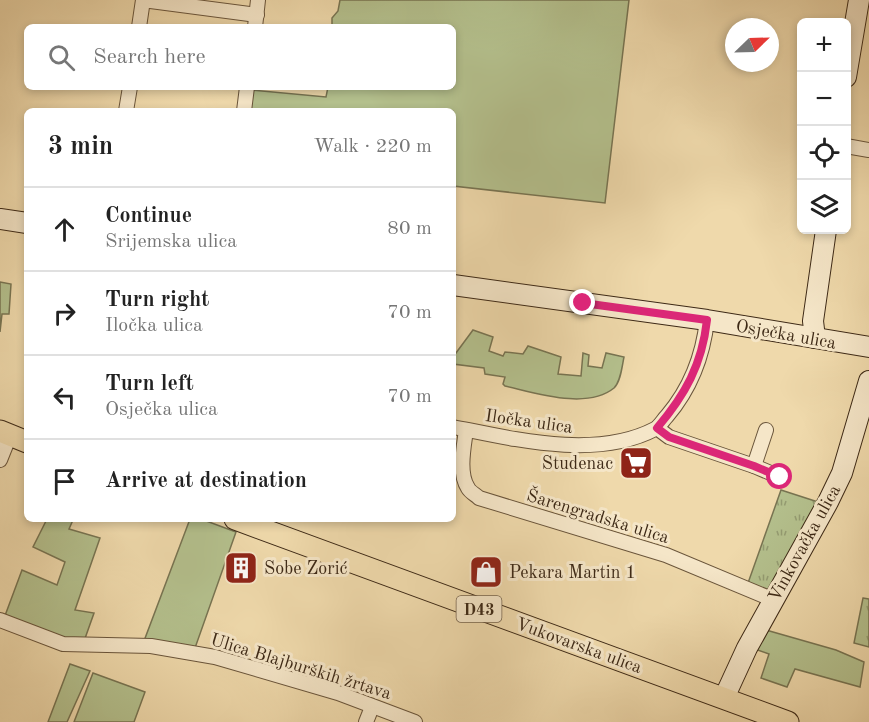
<!DOCTYPE html>
<html lang="en">
<head>
<meta charset="utf-8">
<style>
	:root { --surface:#fff; --page:#f2f2f2; --text:#222; --muted:#767676; --line:#e0e0e0 }
	body { margin:0; font-family:"Old Standard TT",serif; background:var(--page); color:var(--text) }
	.controls { position:absolute; right:18px; top:18px; display:grid; overflow:hidden; border-radius:9px; box-shadow:0 3px 9px #0003 }
	.controls button { width:54px; height:54px; display:grid; place-items:center; padding:0; border:0; border-bottom:2px solid var(--line); background:var(--surface); color:var(--text); font:30px sans-serif }
	.compass { position:absolute; left:725px; top:18px; width:54px; height:54px; border-radius:50%; background:var(--surface); box-shadow:0 3px 9px #0003; rotate:67deg }
	.stop { position:absolute; width:18px; height:18px; margin:-14px; border:4px solid #db2777; border-radius:50%; background:#fff }
	.stop.end { background:#db2777; border-color:#fff; box-shadow:0 2px 6px #0008 }
	.list { margin:0; padding:0; list-style:none }
	h2 { display:flex; justify-content:space-between; align-items:center; height:78px; margin:0; padding:0 24px; font-size:26px }
	h2 small { font-size:20px; font-weight:400; color:var(--muted) }
	.list li { display:grid; grid-template-columns:39px 1fr auto; gap:18px; align-items:center; box-sizing:border-box; height:84px; padding:0 24px; border-top:2px solid var(--line) }
	.list b { display:block; font-size:22px; white-space:nowrap }
	.list p { margin:0; font-size:20px; white-space:nowrap; color:var(--muted) }
	.list em { font-size:20px; font-style:normal; color:var(--muted) }
	.icon { flex:none; width:33px; height:33px; fill:none; stroke:currentColor; stroke-width:2; stroke-linecap:round; stroke-linejoin:round }
	.map { position:relative; flex:none; width:869px; height:722px; overflow:hidden }
	.search { position:absolute; background:var(--surface); box-shadow:0 3px 9px #0003; left:24px; top:24px; width:432px; height:66px; display:flex; align-items:center; gap:15px; box-sizing:border-box; padding:0 21px; border-radius:9px; color:var(--muted); font-size:22px }
	.panel { position:absolute; background:var(--surface); box-shadow:0 3px 9px #0003; left:24px; top:108px; width:432px; height:414px; border-radius:9px }
	.map>svg:first-child { display:block }
	.green { fill:#b4c08d; stroke:#787452; stroke-width:1.5 }
	.park { fill:url(#park-tufts); stroke:#787452; stroke-width:1.5 }
	.lines { fill:none; stroke-linecap:round; stroke-linejoin:round }
	.street-casing { stroke:#6a553b; stroke-width:16 }
	.secondary-casing { stroke:#3d2916; stroke-width:22 }
	.primary-casing { stroke:#3d2916; stroke-width:23 }
	.street { stroke:#f5e6c8; stroke-width:14 }
	.secondary { stroke:#f5e6c8; stroke-width:20 }
	.primary { stroke:#efd9ab; stroke-width:21 }
	.route { stroke:#db2777; stroke-width:8 }
	.labels { text-anchor:middle; stroke-width:6; stroke-linejoin:round; paint-order:stroke }
	.shield { fill:#f5e6c8; stroke:#74624b; stroke-width:1.5 }
	.shield-label { font-size:16px; font-weight:bold; fill:#3d2916 }
	.street-label { font-size:18px; fill:#3d2916; stroke:#f5e6c8 }
	.poi-label { font-size:18px; fill:#3d2916; stroke:#f5e6c8; text-anchor:start }
</style>
</head>
<body>
<div class="map">
<svg width="869" height="722" viewBox="0 0 869 722">
	<defs>
		<pattern id="park-tufts" width="24" height="20" patternUnits="userSpaceOnUse" patternTransform="scale(1.5)"><rect width="24" height="20" fill="#b4c08d"/><path d="M3 7l-1-3M5 7V3M7 7l1-3M15 17l-1-3M17 17v-4M19 17l1-3" fill="none" stroke="#949c72"/></pattern>
	</defs>
	<rect width="100%" height="100%" fill="#efd9ab"/>
	<filter id="stains"><feTurbulence type="fractalNoise" baseFrequency=".00333" numOctaves="4"/><feColorMatrix values="0 0 0 0 .2 0 0 0 0 .09 0 0 0 0 .02 0 0 0 .5 -.17"/></filter>
	<radialGradient id="worn" r=".72"><stop offset=".6" stop-color="#630" stop-opacity="0"/><stop offset="1" stop-color="#630" stop-opacity=".3"/></radialGradient>
	<g class="green">
		<path d="M340,0H629L605,203L453,186V111H249L252,90L326,97L328,87H453V27H332V18L338,11Z"/>
		<path d="M0,282L11,284L9,314H2L0,332Z"/>
		<path d="M473,330L493,337L489,351L503,356L505,352L523,354L528,346L561,357L558,374L581,376L583,353L589,355L588,366L602,368L606,353L624,357C622,366 621,381 614,388C587,410 536,393 505,386L503,384L505,377L485,374L484,368L453,364V357Z"/>
		<path d="M47,519L73,520L69,529L100,538L75,610L94,613L83,644L3,621L22,570L57,585L65,562L33,547Z"/>
		<path d="M190,519H201L236,532L195,648L144,641Z"/>
		<path d="M766,630L836,650L864,662L860,687L795,669L787,687L761,678L769,654L755,649Z"/>
		<path d="M70,664L90,671L67,722H48Z"/>
		<path d="M93,673L145,692L134,722H74Z"/>
	</g>
	<g class="park">
		<path d="M781,490L818,502L771,593L748,583Z"/>
		<path d="M863,598L869,599V647L854,643Z"/>
	</g>
	<g class="lines">
		<defs>
			<g id="street">
				<path d="M143,0L257,15"/>
				<path d="M139,27L143,0"/>
				<path d="M255,27L258,0"/>
				<path d="M126,111L130,87"/>
				<path d="M244,111L247,87"/>
				<path d="M846,146L869,150"/>
				<path d="M453,427C514,439 596,460 655,429C660,426 663,420 667,416C690,389 703,356 707,320"/>
				<path d="M657,428L669,437L754,466L780,477"/>
				<path d="M466,430C464,446 458,473 468,488C470,492 476,495 479,498L666,555L774,600"/>
				<path d="M0,460L10,435"/>
				<path d="M754,466L766,430"/>
				<path d="M0,620L63,644L151,646L215,657L338,693L415,722"/>
				<path d="M366,722L372,707"/>
			</g>
			<g id="secondary">
				<path d="M846,77L859,0"/>
				<path d="M0,219L27,223"/>
				<path d="M453,285L707,320L869,347"/>
				<path d="M815,338L813,321L826,230"/>
				<path d="M724,698L747,648L828,502L842,473L869,381"/>
			</g>
			<g id="primary">
				<path d="M0,431L27,442"/>
				<path d="M235,519L788,722"/>
			</g>
		</defs>
		<use href="#street" class="street-casing"/>
		<use href="#secondary" class="secondary-casing"/>
		<use href="#primary" class="primary-casing"/>
		<use href="#street" class="street"/>
		<use href="#secondary" class="secondary"/>
		<use href="#primary" class="primary"/>
	</g>
	<g class="lines">
		<path class="route" d="M583,303L707,320C702,365 685,395 657,428L669,437L754,466L780,477"/>
	</g>
	<defs>
		<symbol id="supermarket-square" viewBox="-11 -11 22 22"><rect x="-9" y="-9" width="18" height="18" rx="4" fill="#8f2418" stroke="#f5e6c8"/><path d="M-6-5.5h2.5l.6 2H6L4.5 2H-2.5L-4.4-4H-6ZM-1.5 3.2a1.3 1.3 0 1 0 .1 0ZM3 3.2a1.3 1.3 0 1 0 .1 0Z" fill="#fff"/></symbol>
		<symbol id="building-square" viewBox="-11 -11 22 22"><rect x="-9" y="-9" width="18" height="18" rx="4" fill="#8f2418" stroke="#f5e6c8"/><path d="M-4-6H4V6H1V3H-1V6H-4ZM-2.5-4.3h1.7v1.8h-1.7ZM.8-4.3h1.7v1.8H.8ZM-2.5-1h1.7V.8h-1.7ZM.8-1h1.7V.8H.8Z" fill="#fff"/></symbol>
		<symbol id="shop-square" viewBox="-11 -11 22 22"><rect x="-9" y="-9" width="18" height="18" rx="4" fill="#8f2418" stroke="#f5e6c8"/><path d="M-5-2.5h2.3a2.7 3.5 0 0 1 5.4 0H5L5.5 6h-11ZM-1.5-2.5h3a1.5 2.3 0 0 0-3 0Z" fill="#fff"/></symbol>
	</defs>
	<g fill-rule="evenodd">
		<use href="#supermarket-square" x="617" y="444" width="38" height="38"/>
		<use href="#building-square" x="222" y="549" width="38" height="38"/>
		<use href="#shop-square" x="467" y="553" width="38" height="38"/>
	</g>
	<g class="labels">
		<rect class="shield" x="456.5" y="596" width="45" height="26" rx="4.5"/>
		<g class="shield-label">
			<text x="479" y="615">D43</text>
		</g>
		<g class="street-label">
			<text transform="translate(786 334) rotate(10)" y="6">Osječka ulica</text>
			<text transform="translate(529 421) rotate(8)" y="6">Iločka ulica</text>
			<text transform="translate(598 516) rotate(17)" y="6">Šarengradska ulica</text>
			<text transform="translate(804 543) rotate(-61)" y="6">Vinkovačka ulica</text>
			<text transform="translate(579 645) rotate(20)" y="6">Vukovarska ulica</text>
			<text transform="translate(301 666) rotate(17)" y="6">Ulica Blajburških žrtava</text>
		</g>
		<g class="poi-label">
			<text x="613" y="469" text-anchor="end">Studenac</text>
			<text x="264" y="574">Sobe Zorić</text>
			<text x="509" y="578">Pekara Martin 1</text>
		</g>
	</g>
	<rect width="100%" height="100%" filter="url(#stains)"/>
	<rect width="100%" height="100%" fill="url(#worn)"/>
</svg>
<div class="controls">
<button>+</button>
<button>−</button>
<button><svg class="icon" aria-label="locate" viewBox="0 0 24 24"><circle cx="12" cy="12" r="6"/><path d="M12 2v4M12 18v4M2 12h4M18 12h4"/></svg></button>
<button><svg class="icon" aria-label="layers" viewBox="0 0 24 24"><path d="M12 4l9 5-9 5-9-5zM3 14l9 5 9-5"/></svg></button>
</div>
<svg class="compass" viewBox="-18 -18 36 36"><path d="M0-13l5 13h-10z" fill="#e53935"/><path d="M0 13l5-13h-10z" fill="#767676"/></svg>
<div class="stop" style="left:780px;top:477px"></div>
<div class="stop end" style="left:583px;top:303px"></div>
<div class="search"><svg class="icon" aria-label="search" viewBox="0 0 24 24"><circle cx="10" cy="10" r="6"/><path d="M15 15l6 6"/></svg>Search here</div>
<section class="panel">
<h2>3 min<small>Walk · 220 m</small></h2>
<ul class="list">
<li><svg class="icon" aria-label="ahead" viewBox="0 0 24 24"><path d="M12 20V5M6 11l6-6 6 6"/></svg><div><b>Continue</b><p>Srijemska ulica</p></div><em>80 m</em></li>
<li><svg class="icon" aria-label="right" viewBox="0 0 24 24"><path d="M7 20v-9h11M14 6l5 5-5 5"/></svg><div><b>Turn right</b><p>Iločka ulica</p></div><em>70 m</em></li>
<li><svg class="icon" aria-label="left" viewBox="0 0 24 24"><path d="M17 20v-9H6M10 6l-5 5 5 5"/></svg><div><b>Turn left</b><p>Osječka ulica</p></div><em>70 m</em></li>
<li><svg class="icon" aria-label="arrive" viewBox="0 0 24 24"><path d="M6 21V4h12l-3 4 3 4H6"/></svg><div><b>Arrive at destination</b></div></li>
</ul>
</section>
</div>
</body>
</html>
